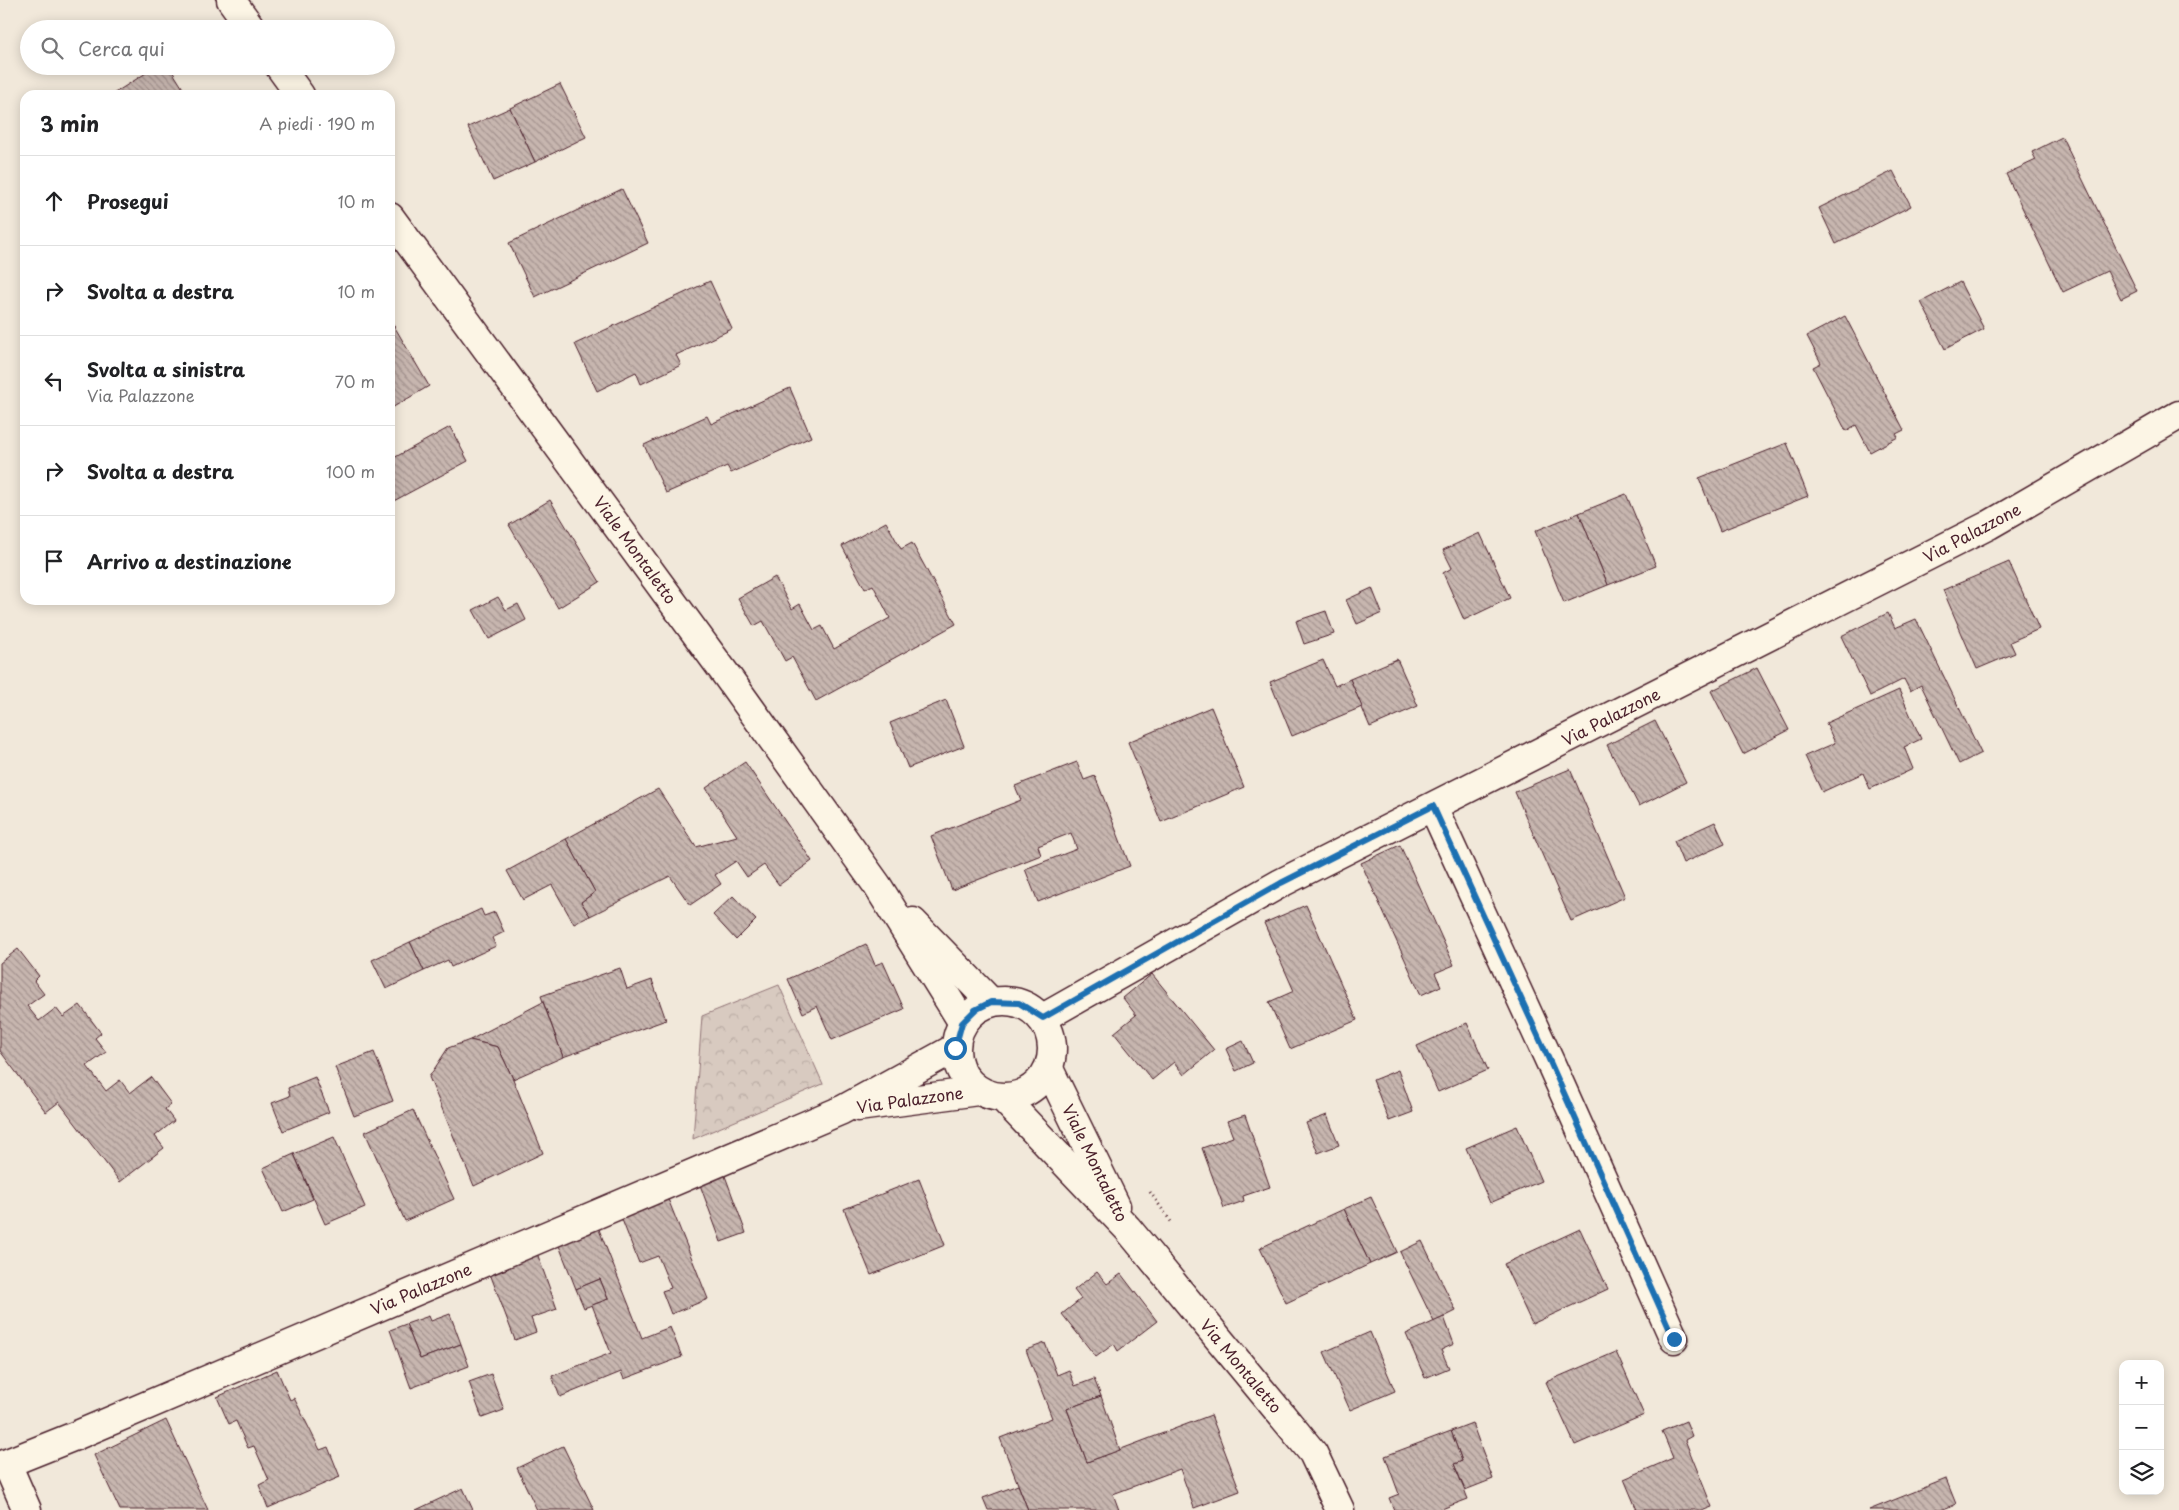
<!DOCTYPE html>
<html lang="it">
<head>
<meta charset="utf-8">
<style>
	:root { --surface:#fff; --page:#f2f2f2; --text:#202124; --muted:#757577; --line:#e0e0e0 }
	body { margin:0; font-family:"Playpen Sans",sans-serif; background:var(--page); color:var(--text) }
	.controls { position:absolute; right:15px; bottom:15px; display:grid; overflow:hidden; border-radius:10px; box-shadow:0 2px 12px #0003 }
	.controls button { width:45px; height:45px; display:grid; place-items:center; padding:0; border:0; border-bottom:1px solid var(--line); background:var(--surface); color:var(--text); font:25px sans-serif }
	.stop { position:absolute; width:15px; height:15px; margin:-11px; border:4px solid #1f6fb2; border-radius:50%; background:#fff }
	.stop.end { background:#1f6fb2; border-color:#fff; box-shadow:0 1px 5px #0008 }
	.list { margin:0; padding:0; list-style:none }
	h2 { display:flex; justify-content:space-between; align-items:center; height:65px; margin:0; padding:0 20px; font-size:21px }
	h2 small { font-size:16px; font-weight:400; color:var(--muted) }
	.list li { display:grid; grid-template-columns:32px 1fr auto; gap:15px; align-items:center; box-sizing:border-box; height:90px; padding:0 20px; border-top:1px solid var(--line) }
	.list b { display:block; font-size:19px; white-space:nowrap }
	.list p { margin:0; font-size:16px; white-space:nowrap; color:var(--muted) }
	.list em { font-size:16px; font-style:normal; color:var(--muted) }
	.icon { flex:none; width:28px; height:28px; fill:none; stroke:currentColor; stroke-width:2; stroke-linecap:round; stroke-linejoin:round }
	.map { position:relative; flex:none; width:2179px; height:1510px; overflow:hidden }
	.search { position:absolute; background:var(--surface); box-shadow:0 2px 12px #0003; left:20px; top:20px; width:375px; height:55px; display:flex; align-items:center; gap:12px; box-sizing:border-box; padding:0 18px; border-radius:28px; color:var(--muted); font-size:19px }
	.panel { position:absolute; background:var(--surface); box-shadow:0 2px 12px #0003; left:20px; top:90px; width:375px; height:515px; border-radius:15px }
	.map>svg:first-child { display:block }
	.park { fill:url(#park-crowns); stroke:#917476 }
	.building { fill:url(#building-back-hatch); stroke:#4a1f2b }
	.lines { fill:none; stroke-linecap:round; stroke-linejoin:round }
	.minor-casing { stroke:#4a1f2b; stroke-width:31 }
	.path { stroke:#4a1f2b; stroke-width:3; stroke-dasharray:1 4; stroke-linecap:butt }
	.minor { stroke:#fcf5e5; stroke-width:28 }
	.route { stroke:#1f6fb2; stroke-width:6 }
	.labels { text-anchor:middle; stroke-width:5; stroke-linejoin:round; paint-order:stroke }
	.street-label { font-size:16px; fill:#4a1f2b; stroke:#fcf5e5 }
</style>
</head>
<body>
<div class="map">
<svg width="2179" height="1510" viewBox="0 0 2179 1510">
	<defs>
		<pattern id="park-crowns" width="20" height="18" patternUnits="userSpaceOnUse" patternTransform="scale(1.25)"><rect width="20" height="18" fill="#d8cac0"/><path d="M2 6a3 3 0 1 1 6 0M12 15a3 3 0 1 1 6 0" fill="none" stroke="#bbada5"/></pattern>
		<pattern id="building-back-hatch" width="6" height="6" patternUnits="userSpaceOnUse" patternTransform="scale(1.25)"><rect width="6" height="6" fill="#c7b6af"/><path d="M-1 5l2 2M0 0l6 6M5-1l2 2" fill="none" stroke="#a4938f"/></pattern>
	</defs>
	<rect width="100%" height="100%" fill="#f1e8da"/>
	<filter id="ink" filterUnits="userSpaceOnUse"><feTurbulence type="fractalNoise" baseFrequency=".02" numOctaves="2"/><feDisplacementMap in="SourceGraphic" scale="10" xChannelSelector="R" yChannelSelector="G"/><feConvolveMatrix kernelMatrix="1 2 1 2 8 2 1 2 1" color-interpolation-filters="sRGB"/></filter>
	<g filter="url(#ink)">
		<path class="park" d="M779,985L823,1084L693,1139L702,1016Z"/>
		<g class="building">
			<path d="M157,66H169L187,95H114L113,94Z"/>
			<path d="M560,84L586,137L535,162L510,108Z"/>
			<path d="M510,108L535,162L493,181L468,127Z"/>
			<path d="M2062,137L2137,291L2121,299L2107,271L2063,292L2006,174L2036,160L2032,152Z"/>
			<path d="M1893,171L1911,206L1836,244L1819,208Z"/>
			<path d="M622,189L648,243L535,297L509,243Z"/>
			<path d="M710,281L732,329L676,355L681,365L641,384L636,372L597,391L575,344Z"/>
			<path d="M1960,282L1984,329L1945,349L1921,302Z"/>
			<path d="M1845,316L1904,430L1896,434L1898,437L1870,452L1856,425L1846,431L1813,367L1821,363L1807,336Z"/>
			<path d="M390,319L429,386L390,409Z"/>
			<path d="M790,388L811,437L731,473L727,466L666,493L644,445L707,416L711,424Z"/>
			<path d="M450,427L468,461L390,503V460Z"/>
			<path d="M1787,443L1808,496L1720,531L1699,478Z"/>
			<path d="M1626,494L1656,566L1608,585L1579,513Z"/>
			<path d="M550,500L600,582L558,608L509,525Z"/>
			<path d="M1579,513L1608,585L1564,603L1535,531Z"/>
			<path d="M886,522L901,549L912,543L956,624L816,701L792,657L785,661L763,621L754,626L738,598L775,577L792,609L800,604L814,630L822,626L834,649L890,618L873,585L865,589L842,546Z"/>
			<path d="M1480,533L1510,598L1464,620L1443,573L1452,568L1443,550Z"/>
			<path d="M2009,562L2039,629L2010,642L2015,653L1977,669L1943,590Z"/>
			<path d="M1372,588L1382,613L1357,624L1346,600Z"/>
			<path d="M498,597L506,610L518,604L526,620L489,639L473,610Z"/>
			<path d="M1326,611L1334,634L1304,644L1296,621Z"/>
			<path d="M1888,613L1895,628L1916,619L1981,753L1959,764L1921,685L1910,691L1904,679L1870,696L1841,636Z"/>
			<path d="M1397,659L1418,706L1370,727L1350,679Z"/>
			<path d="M1323,660L1335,686L1350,679L1362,707L1292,736L1270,682Z"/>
			<path d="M1757,668L1789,730L1743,754L1711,691Z"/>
			<path d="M1899,690L1921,739L1904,747L1913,769L1870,789L1863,773L1822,792L1805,756L1835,743L1826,723Z"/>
			<path d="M946,700L964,746L908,768L890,723Z"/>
			<path d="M1211,707L1244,787L1161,822L1128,742Z"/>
			<path d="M1655,721L1686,782L1639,806L1607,745Z"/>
			<path d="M745,762L812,861L779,885L764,865L747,877L736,861L715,875L721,884L690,905L670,876L590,916L581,902L595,892L566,839L658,789L696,847L737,836L706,788Z"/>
			<path d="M1077,762L1084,780L1095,776L1130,866L1038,902L1025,869L1077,849L1071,833L1038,846L1041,855L952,890L931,836L1021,800L1015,786Z"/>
			<path d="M1570,769L1625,897L1571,921L1515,792Z"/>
			<path d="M1715,822L1725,844L1683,863L1674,841Z"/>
			<path d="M566,839L595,892L581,902L590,916L574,924L552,885L523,900L507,871Z"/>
			<path d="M1400,845L1454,965L1435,973L1441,986L1421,995L1361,863Z"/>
			<path d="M733,896L756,920L736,940L713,915Z"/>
			<path d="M1306,905L1357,1020L1290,1049L1269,1002L1294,991L1264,923Z"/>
			<path d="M481,909L484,916L495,912L504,932L492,938L496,946L451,967L448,960L424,971L410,942Z"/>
			<path d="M410,942L424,971L386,989L372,960Z"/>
			<path d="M866,944L875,965L883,962L904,1009L832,1040L817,1006L803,1013L788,979Z"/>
			<path d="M18,949L39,976L34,981L44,994L27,1006L39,1021L56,1008L63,1017L80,1005L101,1033L95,1038L106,1052L87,1066L106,1091L120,1080L130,1093L151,1077L171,1104L165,1109L174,1121L155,1136L164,1148L120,1182L59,1102L46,1112L0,1051V963Z"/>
			<path d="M620,968L627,989L652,980L666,1020L563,1057L541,996Z"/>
			<path d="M1152,974L1214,1050L1184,1075L1174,1062L1152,1080L1114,1033L1136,1015L1123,998Z"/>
			<path d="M543,1002L563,1057L513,1079L498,1047L470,1040Z"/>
			<path d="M1467,1023L1488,1070L1438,1092L1417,1046Z"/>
			<path d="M470,1040L498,1047L513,1079L543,1153L474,1186L429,1077L448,1048Z"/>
			<path d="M1243,1041L1253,1063L1236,1071L1226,1049Z"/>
			<path d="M374,1052L393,1101L354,1116L335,1067Z"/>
			<path d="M1398,1070L1413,1112L1389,1121L1373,1080Z"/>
			<path d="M315,1077L329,1112L283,1131L272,1103L290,1096L288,1088Z"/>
			<path d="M413,1110L454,1199L405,1221L365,1132Z"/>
			<path d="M1245,1115L1270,1187L1243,1196L1244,1201L1224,1208L1202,1148L1233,1137L1227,1121Z"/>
			<path d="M1327,1115L1339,1145L1318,1153L1306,1123Z"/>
			<path d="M1517,1126L1541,1181L1490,1203L1466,1148Z"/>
			<path d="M334,1137L365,1207L325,1224L294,1154Z"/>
			<path d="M294,1154L313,1199L283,1212L263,1168Z"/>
			<path d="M721,1165L746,1233L721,1242L696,1174Z"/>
			<path d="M919,1179L945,1245L871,1275L844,1209Z"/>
			<path d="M664,1189L708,1299L671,1314L662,1291L671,1288L658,1256L639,1263L617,1207Z"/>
			<path d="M1371,1197L1397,1252L1370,1264L1344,1209Z"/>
			<path d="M1344,1209L1370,1264L1286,1303L1260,1248Z"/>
			<path d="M598,1227L642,1338L670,1327L682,1357L624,1379L621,1372L560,1397L552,1376L611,1353L592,1305L608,1299L600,1279L576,1289L558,1243Z"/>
			<path d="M1580,1229L1608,1289L1532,1324L1504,1264Z"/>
			<path d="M1422,1241L1456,1311L1434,1322L1400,1252Z"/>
			<path d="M537,1253L557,1309L531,1318L536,1332L515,1340L489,1271Z"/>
			<path d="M1097,1272L1107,1284L1121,1274L1157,1321L1118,1351L1114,1344L1096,1357L1062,1314L1081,1299L1074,1290Z"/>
			<path d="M600,1279L608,1299L584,1308L576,1289Z"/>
			<path d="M450,1314L461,1344L420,1359L406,1324L429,1316L431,1321Z"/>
			<path d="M1444,1317L1454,1344L1441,1350L1449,1368L1425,1378L1406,1334Z"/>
			<path d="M406,1324L420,1359L461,1344L469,1366L411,1388L390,1330Z"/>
			<path d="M1370,1332L1395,1391L1350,1410L1324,1352Z"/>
			<path d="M1045,1343L1057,1375L1069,1370L1075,1386L1094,1379L1101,1396L1067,1409L1087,1462L1211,1415L1240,1491L1194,1508L1180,1469L1113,1494L1119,1510H1028L1000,1438L1052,1418L1026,1350Z"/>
			<path d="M1616,1352L1644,1415L1575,1445L1546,1382Z"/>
			<path d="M277,1370L290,1400L294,1398L320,1450L328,1447L340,1477L268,1508L259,1485L269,1480L254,1446L248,1448L236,1421L229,1424L217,1397Z"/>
			<path d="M491,1374L504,1410L482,1418L469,1382Z"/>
			<path d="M1101,1396L1120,1450L1087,1462L1067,1409Z"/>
			<path d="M166,1420L208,1510H120L94,1455Z"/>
			<path d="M1686,1421L1692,1436L1685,1440L1712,1507L1704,1510H1637L1624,1479L1673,1458L1662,1431Z"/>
			<path d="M1472,1423L1493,1479L1465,1490L1454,1464L1462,1461L1451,1431Z"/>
			<path d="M1451,1431L1462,1461L1454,1464L1468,1499L1439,1510H1394L1389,1498L1399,1494L1385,1456Z"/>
			<path d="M563,1446L594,1510H537L517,1468Z"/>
			<path d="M1946,1479L1956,1504L1941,1510H1869Z"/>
			<path d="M1018,1485L1028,1510H988L983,1498Z"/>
			<path d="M463,1488L473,1510H416Z"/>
		</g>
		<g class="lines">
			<defs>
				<g id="minor">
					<path d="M231,0L252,29"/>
					<path d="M279,66L300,95"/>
					<path d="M390,217L727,676L877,885L963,1023"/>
					<path d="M1433,807L1551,1064L1674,1339"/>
					<path d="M913,922L991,1002"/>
					<circle cx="1004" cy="1049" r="48"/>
					<path d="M1043,1018L1281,883L1989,525L2179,415"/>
					<path d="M1049,1069L1116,1206"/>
					<path d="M1004,1099L1128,1229L1313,1453L1340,1510"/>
					<path d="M858,1107L978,1091"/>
					<path d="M7,1464L27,1510"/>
					<path d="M0,1466L75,1436L842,1110L955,1048"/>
				</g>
			</defs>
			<use href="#minor" class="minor-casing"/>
			<path class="path" d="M1150,1192L1172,1223"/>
			<use href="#minor" class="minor"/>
		</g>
	</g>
	<g class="lines" filter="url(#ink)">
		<path class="route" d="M955,1048L962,1023L975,1010L991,1002L1019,1003L1043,1018L1281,883L1433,806L1551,1064L1674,1339"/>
	</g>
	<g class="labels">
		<g class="street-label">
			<text transform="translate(1972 533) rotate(-28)" y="6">Via Palazzone</text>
			<text transform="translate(635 550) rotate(54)" y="6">Viale Montaletto</text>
			<text transform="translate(1611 717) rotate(-27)" y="6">Via Palazzone</text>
			<text transform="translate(910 1100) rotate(-8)" y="6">Via Palazzone</text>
			<text transform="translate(1095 1163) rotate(64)" y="6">Viale Montaletto</text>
			<text transform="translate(421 1289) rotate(-23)" y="6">Via Palazzone</text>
			<text transform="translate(1241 1366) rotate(50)" y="6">Via Montaletto</text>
		</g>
	</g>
</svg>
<div class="controls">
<button>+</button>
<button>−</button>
<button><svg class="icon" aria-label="layers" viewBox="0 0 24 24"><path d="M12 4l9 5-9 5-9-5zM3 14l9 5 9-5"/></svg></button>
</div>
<div class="stop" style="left:955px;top:1048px"></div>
<div class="stop end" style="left:1674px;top:1339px"></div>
<div class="search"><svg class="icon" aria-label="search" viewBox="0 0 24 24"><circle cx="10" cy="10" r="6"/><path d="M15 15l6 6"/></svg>Cerca qui</div>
<section class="panel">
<h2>3 min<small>A piedi · 190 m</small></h2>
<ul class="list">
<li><svg class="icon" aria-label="ahead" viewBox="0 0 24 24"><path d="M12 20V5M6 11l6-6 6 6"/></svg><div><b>Prosegui</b></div><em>10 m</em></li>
<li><svg class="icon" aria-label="right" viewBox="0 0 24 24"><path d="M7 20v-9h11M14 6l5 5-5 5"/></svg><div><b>Svolta a destra</b></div><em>10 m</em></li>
<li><svg class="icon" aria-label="left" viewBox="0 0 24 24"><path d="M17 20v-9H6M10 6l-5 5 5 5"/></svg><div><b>Svolta a sinistra</b><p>Via Palazzone</p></div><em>70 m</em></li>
<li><svg class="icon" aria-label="right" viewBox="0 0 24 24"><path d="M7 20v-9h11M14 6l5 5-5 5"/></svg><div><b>Svolta a destra</b></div><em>100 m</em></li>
<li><svg class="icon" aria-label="arrive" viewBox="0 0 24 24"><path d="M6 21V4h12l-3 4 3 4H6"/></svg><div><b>Arrivo a destinazione</b></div></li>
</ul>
</section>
</div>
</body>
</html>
